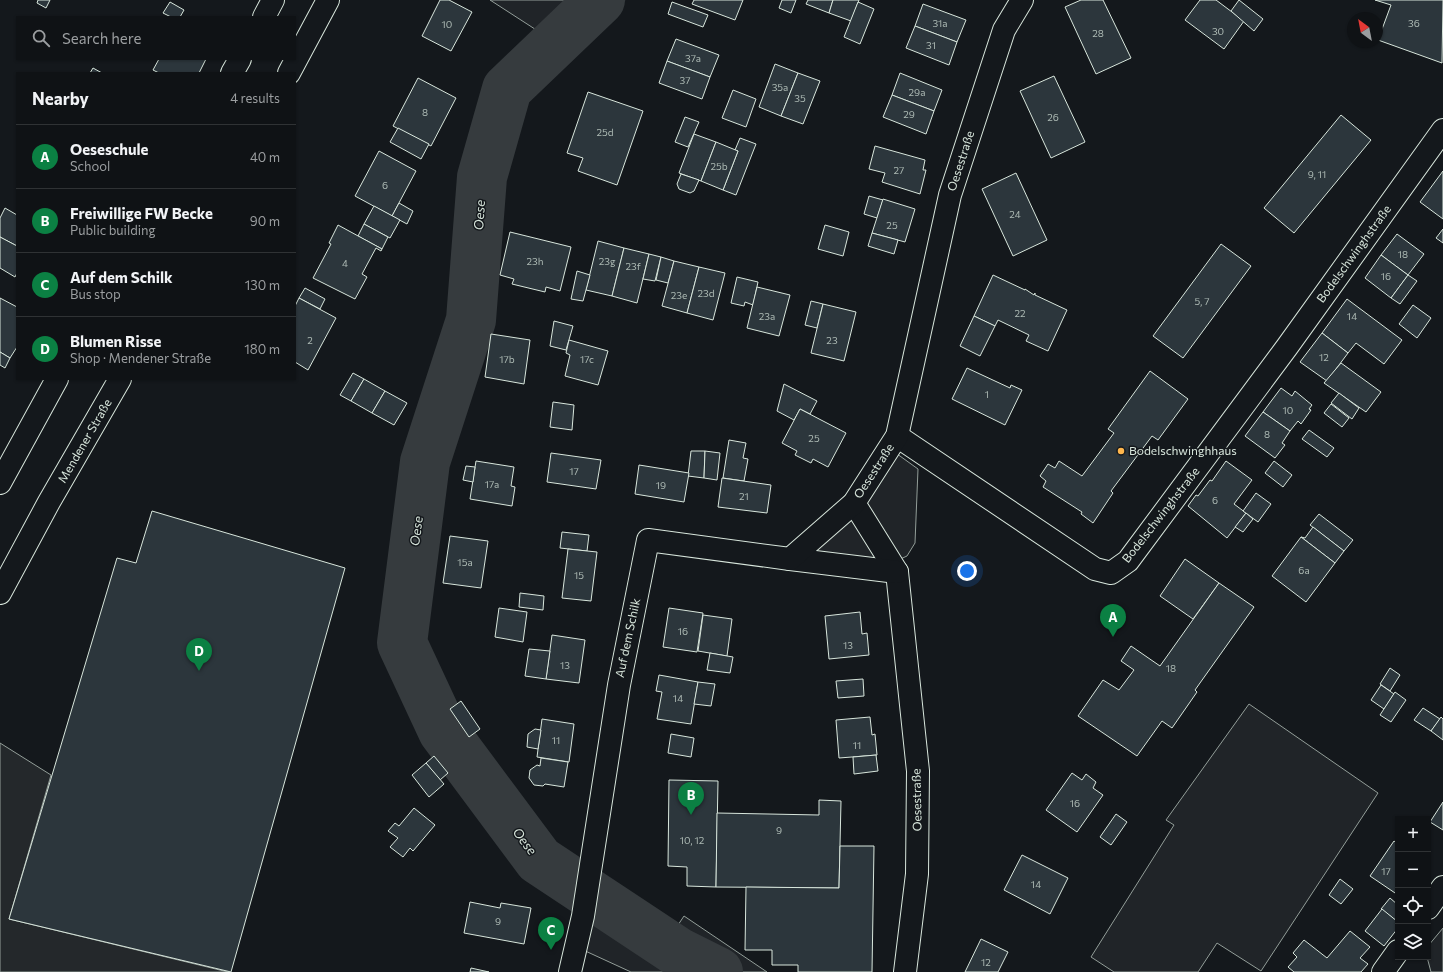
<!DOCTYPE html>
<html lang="en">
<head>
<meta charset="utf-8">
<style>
	:root { --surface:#0f1215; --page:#1d2022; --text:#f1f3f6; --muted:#9b9ea0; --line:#2f3234; --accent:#0b8043 }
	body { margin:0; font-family:Commissioner,sans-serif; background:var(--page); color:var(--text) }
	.controls { position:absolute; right:12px; bottom:12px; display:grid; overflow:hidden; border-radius:0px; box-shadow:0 1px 3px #0004 }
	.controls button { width:36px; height:36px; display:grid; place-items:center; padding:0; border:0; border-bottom:1px solid var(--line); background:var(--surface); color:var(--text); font:20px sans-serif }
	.compass { position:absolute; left:1347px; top:12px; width:36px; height:36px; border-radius:50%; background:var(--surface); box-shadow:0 1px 3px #0004; rotate:328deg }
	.you { position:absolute; left:967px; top:571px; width:14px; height:14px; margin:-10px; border:3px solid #fff; border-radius:50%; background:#1a73e8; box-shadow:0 0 0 6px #1a73e833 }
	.badge { display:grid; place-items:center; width:26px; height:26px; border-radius:50%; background:var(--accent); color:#fff; font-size:13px; font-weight:700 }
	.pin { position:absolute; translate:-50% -33px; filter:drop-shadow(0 1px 2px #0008) }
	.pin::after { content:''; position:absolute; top:21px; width:14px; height:12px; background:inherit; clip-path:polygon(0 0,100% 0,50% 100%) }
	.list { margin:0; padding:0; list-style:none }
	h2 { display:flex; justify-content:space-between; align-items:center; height:52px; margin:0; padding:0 16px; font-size:17px }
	h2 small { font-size:13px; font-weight:400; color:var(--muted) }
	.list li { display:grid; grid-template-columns:26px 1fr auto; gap:12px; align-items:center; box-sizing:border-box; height:64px; padding:0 16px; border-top:1px solid var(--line) }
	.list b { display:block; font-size:15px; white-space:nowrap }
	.list p { margin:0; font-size:13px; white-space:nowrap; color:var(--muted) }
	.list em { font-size:13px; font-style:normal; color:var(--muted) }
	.icon { flex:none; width:22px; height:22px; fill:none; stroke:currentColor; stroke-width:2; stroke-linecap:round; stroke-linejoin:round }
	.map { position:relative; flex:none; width:1443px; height:972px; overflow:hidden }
	.search { position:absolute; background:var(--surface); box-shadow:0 1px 3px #0004; left:16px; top:16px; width:280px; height:44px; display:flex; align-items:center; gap:10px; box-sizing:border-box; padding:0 14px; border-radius:0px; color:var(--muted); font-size:15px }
	.panel { position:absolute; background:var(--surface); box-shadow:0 1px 3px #0004; left:16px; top:72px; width:280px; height:308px; border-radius:0px }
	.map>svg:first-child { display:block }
	.green { fill:#202428; stroke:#939e99 }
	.parking { fill:#24282b; stroke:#939e99 }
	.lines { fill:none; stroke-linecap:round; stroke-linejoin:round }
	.river { stroke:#363b3e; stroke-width:50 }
	.building { fill:#2c363c; stroke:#d8e6dc }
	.minor-casing { stroke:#d8e6dc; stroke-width:24 }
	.major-casing { stroke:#d8e6dc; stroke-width:24 }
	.minor { stroke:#14181c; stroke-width:22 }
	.major { stroke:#14181c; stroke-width:22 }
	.poi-dot { fill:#ffb74d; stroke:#14181c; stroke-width:1.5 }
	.labels { text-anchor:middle; stroke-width:3; stroke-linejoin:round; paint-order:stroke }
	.number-label { font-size:10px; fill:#adbab4 }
	.street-label { font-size:12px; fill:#d8e6dc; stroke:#14181c }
	.poi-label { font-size:12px; fill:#d8e6dc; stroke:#14181c; text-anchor:start }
	.water-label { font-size:13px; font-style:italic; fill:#d8e6dc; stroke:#14181c }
</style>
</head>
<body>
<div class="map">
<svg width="1443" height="972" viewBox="0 0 1443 972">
	<rect width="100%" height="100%" fill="#14181c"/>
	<g class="green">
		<path d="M490,0H625L575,55Z"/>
		<path d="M893,451L918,469L915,543L907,556L887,565L805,555Z"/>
		<path d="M1249,704L1378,793L1261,971L1217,943L1198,972H1114L1091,957L1174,825L1166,820Z"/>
		<path d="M591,902L662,949L684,916L767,972H631L581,949Z"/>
		<path d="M1443,928V972H1431L1427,957H1428V946Z"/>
	</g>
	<path class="parking" d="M0,743L51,775L9,919L228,972H0Z"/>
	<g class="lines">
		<path class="river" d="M600,0L507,89L482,177L471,320L425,462L402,643L443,731L539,860L678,952L718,972"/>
	</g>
	<g class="building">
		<path d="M38,0H50L46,8L37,3Z"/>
		<path d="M440,0H449L472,12L451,51L422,36Z"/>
		<path d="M694,0H743L735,20L692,4Z"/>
		<path d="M782,0H796L791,13L779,8Z"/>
		<path d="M808,0H833L829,13L806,4Z"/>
		<path d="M833,0H859L851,21L829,13Z"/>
		<path d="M1081,0H1103L1131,58L1096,74L1065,7Z"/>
		<path d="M1200,0H1216L1244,21L1224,49L1185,20Z"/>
		<path d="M1239,0L1263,19L1254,31L1231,11Z"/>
		<path d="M1375,0H1443L1442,63L1378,40L1391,5Z"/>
		<path d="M170,2L184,10L180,17H171L163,13Z"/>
		<path d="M672,2L708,15L703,27L668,14Z"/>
		<path d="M858,2L874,9L860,44L844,37Z"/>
		<path d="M923,4L966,20L957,42L915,26Z"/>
		<path d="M915,26L957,42L949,65L906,48Z"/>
		<path d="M676,39L719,55L710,77L667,61Z"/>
		<path d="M159,59H206L199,73H159L153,70Z"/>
		<path d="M667,61L710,77L702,99L659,83Z"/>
		<path d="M775,64L798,73L781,116L759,107Z"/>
		<path d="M93,68L102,73H90Z"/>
		<path d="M798,73L820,81L803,124L781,116Z"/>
		<path d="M900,73L942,90L934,111L892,95Z"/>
		<path d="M1054,76L1085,142L1051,158L1020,91Z"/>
		<path d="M418,78L456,98L431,146L393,126Z"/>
		<path d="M733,90L756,99L746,127L722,118Z"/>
		<path d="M588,92L643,111L617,185L578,171L583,158L567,153Z"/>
		<path d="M892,95L934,111L926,134L883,117Z"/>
		<path d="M1341,115L1371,140L1294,233L1264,208Z"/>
		<path d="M685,117L699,122L688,147L675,142Z"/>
		<path d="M398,128L429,144L421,159L390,142Z"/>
		<path d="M694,134L716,142L701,181L679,173Z"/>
		<path d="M740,138L756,144L736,195L723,190L738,151L735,150Z"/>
		<path d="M716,142L738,151L723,190L701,181Z"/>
		<path d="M875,146L925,160L923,170H926L920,194L882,182L885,173L869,169Z"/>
		<path d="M379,151L416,171L392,216L355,196Z"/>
		<path d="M1443,171V219L1420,202Z"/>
		<path d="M1016,173L1047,240L1013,256L982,189Z"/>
		<path d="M681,174L699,180L694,191L690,193L679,189L677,184Z"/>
		<path d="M869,196L883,200L877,218L864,214Z"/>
		<path d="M883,199L915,209L905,242L872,233Z"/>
		<path d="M399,203L413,211L407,224L392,216Z"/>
		<path d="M374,206L400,220L390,238L364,224Z"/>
		<path d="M5,208L17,215V246L0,237V218Z"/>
		<path d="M364,224L388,237L382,249L358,236Z"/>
		<path d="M338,225L382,249L381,251L376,248L362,274L367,277L355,299L313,278L331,244L329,243Z"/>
		<path d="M825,225L849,232L843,256L818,249Z"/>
		<path d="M1443,229V243L1436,238Z"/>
		<path d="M510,232L571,247L560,291L546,287L545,292L512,284L514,279L500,275Z"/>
		<path d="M872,233L898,240L894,254L868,246Z"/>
		<path d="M1397,234L1424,254L1408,275L1381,255Z"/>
		<path d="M0,237L17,246V273L15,277L0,268Z"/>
		<path d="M598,241L624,248L612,296L586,290Z"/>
		<path d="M1221,244L1251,266L1183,358L1153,336Z"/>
		<path d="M624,248L649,254L637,303L612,296Z"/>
		<path d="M649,254L661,257L655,281L643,279Z"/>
		<path d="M1381,255L1408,275L1391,298L1365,278Z"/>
		<path d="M661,257L674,261L668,283L656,280Z"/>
		<path d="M674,261L699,267L687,313L662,306Z"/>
		<path d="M699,267L725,273L713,320L687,313Z"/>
		<path d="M577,271L590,275L583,301L571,299Z"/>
		<path d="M993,275L1025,290V289L1034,295L1035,293V295L1067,310L1048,351L1026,341L1029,335L998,320L995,326L974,316Z"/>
		<path d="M1408,275L1417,281L1400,304L1391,298Z"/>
		<path d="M737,277L758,282L753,305L745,302L744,306L731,303Z"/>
		<path d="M757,287L790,295L779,336L747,328Z"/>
		<path d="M305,288L325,299L320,309L299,298Z"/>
		<path d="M0,298L17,307V347L10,358L0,352Z"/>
		<path d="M299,298L336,318L308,370L295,362V306Z"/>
		<path d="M1347,299L1402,340L1384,364L1356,343L1348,353L1322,333Z"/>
		<path d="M811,301L823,304L817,328L805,325Z"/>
		<path d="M823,304L856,312L844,361L811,353Z"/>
		<path d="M1413,305L1431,318L1417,338L1399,324Z"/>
		<path d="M974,316L995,326L980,356L960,346Z"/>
		<path d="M554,321L573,326L566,350L550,346Z"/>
		<path d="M1322,333L1348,353L1327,381L1300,362Z"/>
		<path d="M491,334L530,340L524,384L485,377Z"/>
		<path d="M569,340L608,351L598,385L565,376L570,355L566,353Z"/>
		<path d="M0,352L10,358L5,368L0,365Z"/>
		<path d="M1341,363L1381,392L1366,412L1324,383Z"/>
		<path d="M967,368L1010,388L1011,385L1022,390L1005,425L952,399Z"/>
		<path d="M1150,371L1188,399L1158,440L1152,436L1111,491L1113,493L1093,523L1081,514L1082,512L1043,487L1046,481L1040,476L1048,464L1055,468L1059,461L1082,476L1114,433L1108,429Z"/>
		<path d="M353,373L364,379L351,401L340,395Z"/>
		<path d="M364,379L385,391L372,413L351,401Z"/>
		<path d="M784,384L817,401L810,414L800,409L794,420L777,411Z"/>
		<path d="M1281,388L1292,396L1295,391L1312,405L1309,409L1311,410L1301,424L1298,421L1290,431L1263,412Z"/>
		<path d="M385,391L407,403L394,425L372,413Z"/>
		<path d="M1339,393L1359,408L1352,419L1331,403Z"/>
		<path d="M553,402L574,405L572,430L550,427Z"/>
		<path d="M1331,404L1349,418L1342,427L1324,413Z"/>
		<path d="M800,409L846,433L828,467L813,459L811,463L795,455L797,451L782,443Z"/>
		<path d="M1263,412L1290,431L1282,443L1285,445L1275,458L1245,436Z"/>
		<path d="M1309,430L1334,448L1327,457L1302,439Z"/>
		<path d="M729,440L746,443L743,458L748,459L744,481L723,478Z"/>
		<path d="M691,451H705L704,478L688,476Z"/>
		<path d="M705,451L720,453L717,480L704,478Z"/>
		<path d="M551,453L601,460L596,489L547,482Z"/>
		<path d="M476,461L514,467L511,486L515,487L512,506L470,499Z"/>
		<path d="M1226,461L1252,480L1234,504L1246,513L1227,538L1188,506L1196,495L1198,496L1210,480L1212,481Z"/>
		<path d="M1274,461L1292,475L1283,487L1265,473Z"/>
		<path d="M639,465L689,473L684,502L635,494Z"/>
		<path d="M466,466L475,467L473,482L463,480Z"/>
		<path d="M722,478L771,485L767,513L718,507Z"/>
		<path d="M1256,493L1271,504L1258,522L1243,511Z"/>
		<path d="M152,511L345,568L231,972L9,919L117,558L136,563Z"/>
		<path d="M1246,513L1253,519L1243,532L1235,527Z"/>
		<path d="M1319,514L1353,540L1344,551L1310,525Z"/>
		<path d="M1313,527L1344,551L1335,563L1301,537L1305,538Z"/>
		<path d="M562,532L589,535L587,551L560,548Z"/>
		<path d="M450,536L488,541L481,588L443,583Z"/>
		<path d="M1301,537L1335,563L1306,602L1272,576Z"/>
		<path d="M568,549L597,552L591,601L562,598Z"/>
		<path d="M1185,559L1219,583L1193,619L1160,596Z"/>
		<path d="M1219,583L1254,607L1195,690L1197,692L1172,728L1162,721L1137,756L1078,716L1103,680L1119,690L1134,670L1121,661L1131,646L1160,666Z"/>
		<path d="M520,593L544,596L543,610L519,607Z"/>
		<path d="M499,608L527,612L523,642L495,637Z"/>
		<path d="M669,608L703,613L697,652L663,647Z"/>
		<path d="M860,612L862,634L867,633L869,655L829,659L825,616Z"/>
		<path d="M703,615L732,619L727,656L698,651Z"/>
		<path d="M552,635L585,640L579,683L546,679Z"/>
		<path d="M529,649L550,651L546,679L525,676Z"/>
		<path d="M710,653L733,657L730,673L707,670Z"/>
		<path d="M1390,668L1400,675L1390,691L1380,684Z"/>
		<path d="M659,675L698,682L691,724L657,719L662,692L656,691Z"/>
		<path d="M863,679L864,696L838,698L836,681Z"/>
		<path d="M698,682L715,684L711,706L694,704Z"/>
		<path d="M1381,685L1394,694L1384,709L1371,700Z"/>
		<path d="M1395,692L1406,700L1391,722L1380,715Z"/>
		<path d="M461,701L480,729L469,737L450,709Z"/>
		<path d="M1423,708L1440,719L1431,731L1414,720Z"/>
		<path d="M870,717L872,735L875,734L877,755L839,758L836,720Z"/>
		<path d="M1441,717L1443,719V740L1431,731Z"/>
		<path d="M542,719L574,724L569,762L537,757Z"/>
		<path d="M535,729L541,730L538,749L527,747L528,734Z"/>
		<path d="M671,734L694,738L691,757L668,753Z"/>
		<path d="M876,755L878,771L854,774L853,757Z"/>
		<path d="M434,756L448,773L440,780L426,763Z"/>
		<path d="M541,758L568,762L564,787L545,784L543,786L534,785L529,778L530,770L537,765L540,766Z"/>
		<path d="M426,763L444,784L429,797L412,775Z"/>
		<path d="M1072,773L1082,780L1086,774L1096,782L1093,788L1103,795L1077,832L1046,810Z"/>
		<path d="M669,780L718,781L716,887L687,886V867L668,866Z"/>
		<path d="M819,800L841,801L839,888L716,887L717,813L819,815Z"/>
		<path d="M1443,802V830L1430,822Z"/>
		<path d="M414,808L435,825L413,851L410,848L403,857L390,847L398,838L388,831L395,823L399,826Z"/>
		<path d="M1116,814L1127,822L1111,845L1100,837Z"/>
		<path d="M1394,841L1398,844V895L1370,876Z"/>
		<path d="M840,846H874L872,972H798V965H772V950H745L746,887L839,888Z"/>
		<path d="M1022,855L1068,878L1050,914L1004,890Z"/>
		<path d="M1340,879L1353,889L1341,904L1329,895Z"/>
		<path d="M1390,898L1398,905V922L1381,909Z"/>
		<path d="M470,902L500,908L501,903L531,908L524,944L464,933Z"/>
		<path d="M1382,909L1398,922V928L1384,946L1365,931Z"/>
		<path d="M1350,931L1370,947L1360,958L1368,964L1361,972H1294L1288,967L1297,957L1293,953L1304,940L1327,958Z"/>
		<path d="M981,939L1008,952L998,972H965Z"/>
		<path d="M471,968L489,972H470Z"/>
	</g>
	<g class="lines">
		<defs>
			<g id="minor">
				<path d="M264,17L273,0"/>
				<path d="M232,73L240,59"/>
				<path d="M897,436L1095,569L1111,573L1128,561L1287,347L1443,130"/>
				<path d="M0,483L57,379"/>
				<path d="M854,503L897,572L918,771L917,874L905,972"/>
				<path d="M790,559L897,572"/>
				<path d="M1428,908L1443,887"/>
				<path d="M570,972L583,916L619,685L648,540L790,559L854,503L897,436L950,195L1004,30L1022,0"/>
				<path d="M1383,972L1398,951"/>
			</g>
			<g id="major">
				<path d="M289,73L328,0"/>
				<path d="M0,593L49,502L120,379"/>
			</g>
		</defs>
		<use href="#minor" class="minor-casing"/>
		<use href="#major" class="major-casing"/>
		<use href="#minor" class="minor"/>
		<use href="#major" class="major"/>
	</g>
	<circle class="poi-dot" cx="1121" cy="451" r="4"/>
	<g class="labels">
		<g class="number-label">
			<text x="940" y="27">31a</text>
			<text x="1414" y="27">36</text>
			<text x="447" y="28">10</text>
			<text x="1218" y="35">30</text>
			<text x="1098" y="37">28</text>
			<text x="931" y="49">31</text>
			<text x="693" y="62">37a</text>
			<text x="685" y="84">37</text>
			<text x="780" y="91">35a</text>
			<text x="917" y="96">29a</text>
			<text x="800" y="102">35</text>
			<text x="425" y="116">8</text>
			<text x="909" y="118">29</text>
			<text x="1053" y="121">26</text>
			<text x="605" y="136">25d</text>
			<text x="719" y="170">25b</text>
			<text x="899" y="174">27</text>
			<text x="1317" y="178">9, 11</text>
			<text x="385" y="189">6</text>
			<text x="1015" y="218">24</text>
			<text x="892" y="229">25</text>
			<text x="1403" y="258">18</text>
			<text x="535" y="265">23h</text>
			<text x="607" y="265">23g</text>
			<text x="345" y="267">4</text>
			<text x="633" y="270">23f</text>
			<text x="1386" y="280">16</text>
			<text x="706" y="297">23d</text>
			<text x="679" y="299">23e</text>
			<text x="1202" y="305">5, 7</text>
			<text x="1020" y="317">22</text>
			<text x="767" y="320">23a</text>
			<text x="1352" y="320">14</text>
			<text x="310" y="344">2</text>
			<text x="832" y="344">23</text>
			<text x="1324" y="361">12</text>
			<text x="507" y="363">17b</text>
			<text x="587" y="363">17c</text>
			<text x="987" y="398">1</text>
			<text x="1288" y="414">10</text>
			<text x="1267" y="438">8</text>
			<text x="814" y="442">25</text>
			<text x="574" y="475">17</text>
			<text x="492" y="488">17a</text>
			<text x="661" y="489">19</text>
			<text x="744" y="500">21</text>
			<text x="1215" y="504">6</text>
			<text x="465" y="566">15a</text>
			<text x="1304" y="574">6a</text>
			<text x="579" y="579">15</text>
			<text x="683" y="635">16</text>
			<text x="848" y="649">13</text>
			<text x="565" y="669">13</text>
			<text x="1171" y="672">18</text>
			<text x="678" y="702">14</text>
			<text x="556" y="744">11</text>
			<text x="857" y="749">11</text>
			<text x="1075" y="807">16</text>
			<text x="779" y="834">9</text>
			<text x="692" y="844">10, 12</text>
			<text x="1386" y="875">17</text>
			<text x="1036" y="888">14</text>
			<text x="498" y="925">9</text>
			<text x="986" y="966">12</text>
		</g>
		<g class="street-label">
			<text transform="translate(961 161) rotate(-72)" y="4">Oesestraße</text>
			<text transform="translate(1354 254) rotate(-54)" y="4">Bodelschwinghstraße</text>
			<text transform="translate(85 441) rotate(-60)" y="4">Mendener Straße</text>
			<text transform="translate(874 471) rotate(-57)" y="4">Oesestraße</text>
			<text transform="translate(1161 515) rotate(-52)" y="4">Bodelschwinghstraße</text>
			<text transform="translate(628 638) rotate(-78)" y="4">Auf dem Schilk</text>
			<text transform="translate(917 800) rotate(-91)" y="4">Oesestraße</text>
		</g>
		<g class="poi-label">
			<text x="1129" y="455">Bodelschwinghhaus</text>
		</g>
		<g class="water-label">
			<text transform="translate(479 215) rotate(-86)" y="5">Oese</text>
			<text transform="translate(416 531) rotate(-83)" y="5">Oese</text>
			<text transform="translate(525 841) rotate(53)" y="5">Oese</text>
		</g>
	</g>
</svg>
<div class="controls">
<button>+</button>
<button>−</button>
<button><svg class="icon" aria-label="locate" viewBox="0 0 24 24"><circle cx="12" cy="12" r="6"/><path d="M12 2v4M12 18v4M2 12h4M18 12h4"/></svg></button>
<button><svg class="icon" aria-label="layers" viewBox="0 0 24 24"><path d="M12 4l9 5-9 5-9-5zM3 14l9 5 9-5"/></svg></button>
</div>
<svg class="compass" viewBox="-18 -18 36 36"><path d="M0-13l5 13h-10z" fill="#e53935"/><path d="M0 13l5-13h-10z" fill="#9b9ea0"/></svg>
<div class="you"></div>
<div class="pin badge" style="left:1113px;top:637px">A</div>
<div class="pin badge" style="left:691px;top:815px">B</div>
<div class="pin badge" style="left:551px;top:950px">C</div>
<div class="pin badge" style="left:199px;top:671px">D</div>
<div class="search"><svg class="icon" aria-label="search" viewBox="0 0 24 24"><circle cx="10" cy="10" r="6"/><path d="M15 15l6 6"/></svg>Search here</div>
<section class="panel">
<h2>Nearby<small>4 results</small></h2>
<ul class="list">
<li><span class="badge">A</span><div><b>Oeseschule</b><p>School</p></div><em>40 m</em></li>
<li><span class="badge">B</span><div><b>Freiwillige FW Becke</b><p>Public building</p></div><em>90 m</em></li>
<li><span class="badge">C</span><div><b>Auf dem Schilk</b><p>Bus stop</p></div><em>130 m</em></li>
<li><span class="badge">D</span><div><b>Blumen Risse</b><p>Shop · Mendener Straße</p></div><em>180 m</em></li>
</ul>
</section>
</div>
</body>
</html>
